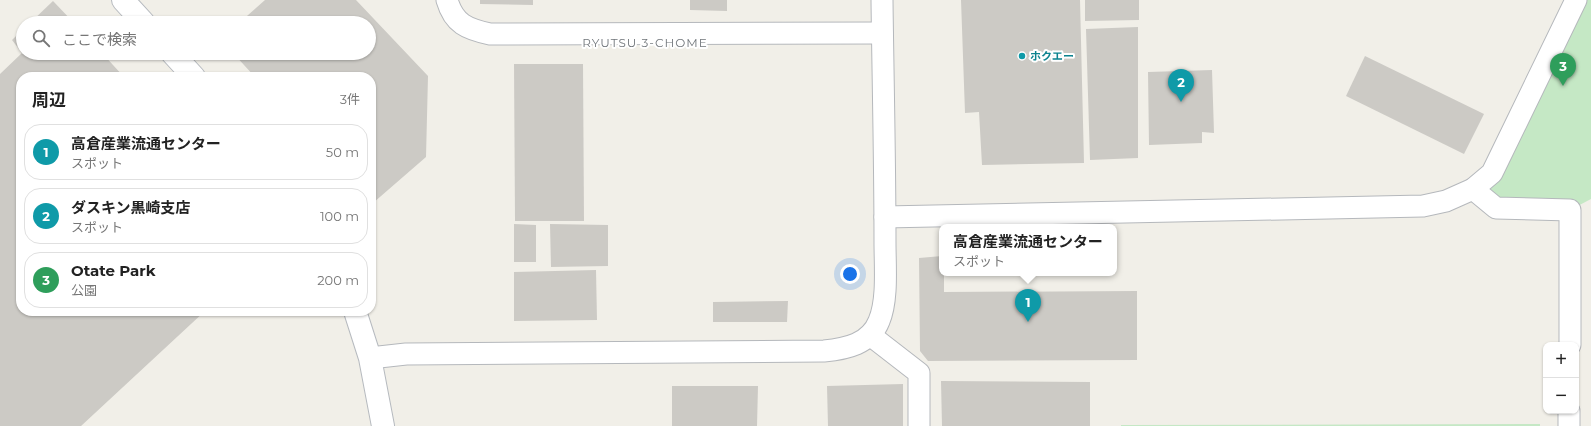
<!DOCTYPE html>
<html lang="ja">
<head>
<meta charset="utf-8">
<style>
	:root { --surface:#fff; --page:#f6f6f6; --text:#222; --muted:#767676; --line:#e0e0e0; --accent:#111827 }
	body { margin:0; font-family:Montserrat,"Noto Sans JP",sans-serif; background:var(--page); color:var(--text) }
	.controls { position:absolute; right:12px; bottom:12px; display:grid; overflow:hidden; border-radius:8px; box-shadow:0 1px 3px #0004 }
	.controls button { width:36px; height:36px; display:grid; place-items:center; padding:0; border:0; border-bottom:1px solid var(--line); background:var(--surface); color:var(--text); font:20px sans-serif }
	.you { position:absolute; left:850px; top:274px; width:14px; height:14px; margin:-10px; border:3px solid #fff; border-radius:50%; background:#1a73e8; box-shadow:0 0 0 6px #1a73e833 }
	.badge { display:grid; place-items:center; width:26px; height:26px; border-radius:50%; background:var(--accent); color:#fff; font-size:13px; font-weight:700 }
	.pin { position:absolute; translate:-50% -33px; filter:drop-shadow(0 1px 2px #0008) }
	.pin::after { content:''; position:absolute; top:21px; width:14px; height:12px; background:inherit; clip-path:polygon(0 0,100% 0,50% 100%) }
	.popup { position:absolute; left:939px; top:224px; width:178px; height:52px; box-sizing:border-box; display:grid; place-content:center; border-radius:8px; background:var(--surface); filter:drop-shadow(0 1px 3px #0005); font-size:13px; white-space:nowrap; color:var(--muted) }
	.popup b { font-size:15px; color:var(--text) }
	.popup::after { content:''; position:absolute; left:50%; top:100%; margin-left:-8px; border:8px solid transparent; border-top-color:var(--surface) }
	.list { margin:0; padding:0; list-style:none }
	h2 { display:flex; justify-content:space-between; align-items:center; height:52px; margin:0; padding:0 16px; font-size:17px }
	h2 small { font-size:13px; font-weight:400; color:var(--muted) }
	.list li { display:grid; grid-template-columns:26px 1fr auto; gap:12px; align-items:center; box-sizing:border-box; height:56px; margin:0 8px 8px; padding:0 8px; border:1px solid var(--line); border-radius:16px }
	.list b { display:block; font-size:15px; white-space:nowrap }
	.list p { margin:0; font-size:13px; white-space:nowrap; color:var(--muted) }
	.list em { font-size:13px; font-style:normal; color:var(--muted) }
	.icon { flex:none; width:22px; height:22px; fill:none; stroke:currentColor; stroke-width:2; stroke-linecap:round; stroke-linejoin:round }
	.map { position:relative; flex:none; width:1591px; height:426px; overflow:hidden }
	.search { position:absolute; background:var(--surface); box-shadow:0 1px 3px #0004; left:16px; top:16px; width:360px; height:44px; display:flex; align-items:center; gap:10px; box-sizing:border-box; padding:0 14px; border-radius:22px; color:var(--muted); font-size:15px }
	.panel { position:absolute; background:var(--surface); box-shadow:0 1px 3px #0004; left:16px; top:72px; width:360px; height:244px; border-radius:16px }
	.map>svg:first-child { display:block }
	.green { fill:#c5e8c5 }
	.building { fill:#cccac5 }
	.lines { fill:none; stroke-linecap:round; stroke-linejoin:round }
	.street-casing { stroke:#b5b8bc; stroke-width:23 }
	.secondary-casing { stroke:#b6babf; stroke-width:24 }
	.street { stroke:#fff; stroke-width:21 }
	.secondary { stroke:#fff; stroke-width:22 }
	.culture-dot { fill:#0f9aa8; stroke:#fff; stroke-width:1.5 }
	.labels { text-anchor:middle; stroke-width:4; stroke-linejoin:round; paint-order:stroke }
	.culture-label { font-size:11px; font-weight:bold; fill:#0d838f; stroke:#fff; text-anchor:start }
	.neighbourhood-label { font-size:12px; letter-spacing:1px; fill:#70757a; stroke:#fff }
</style>
</head>
<body>
<div class="map">
<svg width="1591" height="426" viewBox="0 0 1591 426">
	<rect width="100%" height="100%" fill="#f1efe8"/>
	<g class="green">
		<path d="M1579,0H1591V199L1570,210L1496,208L1473,189Z"/>
		<path d="M1540,424V426H1121V425Z"/>
	</g>
	<g class="building">
		<path d="M265,0H356L428,76L426,157L373,203L371,201V77H255L233,53H369V23H239Z"/>
		<path d="M480,0H533V5L480,4Z"/>
		<path d="M690,0H727V11L690,10Z"/>
		<path d="M961,0H1080L1084,163L982,165L979,112L965,113Z"/>
		<path d="M1085,0H1139V20L1085,21Z"/>
		<path d="M53,1L74,23H30Z"/>
		<path d="M1138,27V158L1090,160L1086,29Z"/>
		<path d="M23,29V53H102L124,77H21V311H205L81,426H0V74L22,53L12,40Z"/>
		<path d="M1365,56L1484,114L1464,154L1346,96Z"/>
		<path d="M514,64H583L584,221H515Z"/>
		<path d="M1212,70L1214,133L1202,132V143L1149,145L1148,72Z"/>
		<path d="M514,224L536,225V262H514Z"/>
		<path d="M550,224L608,225V266L551,267Z"/>
		<path d="M942,256V273H944V292L1137,291V360L928,361L920,351L919,258Z"/>
		<path d="M596,270L597,320L514,321V272Z"/>
		<path d="M788,301L787,322H713V302Z"/>
		<path d="M941,381L1090,382V426H942Z"/>
		<path d="M903,384V426H828L827,386Z"/>
		<path d="M672,386H758L757,426H672Z"/>
	</g>
	<g class="lines">
		<defs>
			<g id="street">
				<path d="M447,0C454,24 467,29 490,34L882,33"/>
				<path d="M1473,189L1496,208L1570,210V345"/>
				<path d="M885,217L1423,206L1446,201L1473,189L1492,173L1576,0"/>
				<path d="M870,335L919,373V426"/>
				<path d="M370,358L406,354L824,351C846,349 870,344 879,321C888,300 885,266 885,243C885,162 883,81 882,0"/>
				<path d="M1569,426V411"/>
			</g>
			<g id="secondary">
				<path d="M123,0L144,23"/>
				<path d="M172,53L194,77"/>
				<path d="M355,311L370,358L383,426"/>
			</g>
		</defs>
		<use href="#street" class="street-casing"/>
		<use href="#secondary" class="secondary-casing"/>
		<use href="#street" class="street"/>
		<use href="#secondary" class="secondary"/>
	</g>
	<circle class="culture-dot" cx="1022" cy="56" r="4"/>
	<g class="labels">
		<g class="culture-label">
			<text x="1030" y="60">ホクエー</text>
		</g>
		<g class="neighbourhood-label">
			<text x="645" y="47">RYUTSU 3-CHOME</text>
		</g>
	</g>
</svg>
<div class="controls">
<button>+</button>
<button>−</button>
</div>
<div class="you"></div>
<div class="pin badge" style="left:1028px;top:322px;background:#0f9aa8">1</div>
<div class="popup"><b>高倉産業流通センター</b>スポット</div>
<div class="pin badge" style="left:1181px;top:102px;background:#0f9aa8">2</div>
<div class="pin badge" style="left:1563px;top:86px;background:#2e9e5b">3</div>
<div class="search"><svg class="icon" aria-label="search" viewBox="0 0 24 24"><circle cx="10" cy="10" r="6"/><path d="M15 15l6 6"/></svg>ここで検索</div>
<section class="panel">
<h2>周辺<small>3件</small></h2>
<ul class="list">
<li><span class="badge" style="background:#0f9aa8">1</span><div><b>高倉産業流通センター</b><p>スポット</p></div><em>50 m</em></li>
<li><span class="badge" style="background:#0f9aa8">2</span><div><b>ダスキン黒崎支店</b><p>スポット</p></div><em>100 m</em></li>
<li><span class="badge" style="background:#2e9e5b">3</span><div><b>Otate Park</b><p>公園</p></div><em>200 m</em></li>
</ul>
</section>
</div>
</body>
</html>
